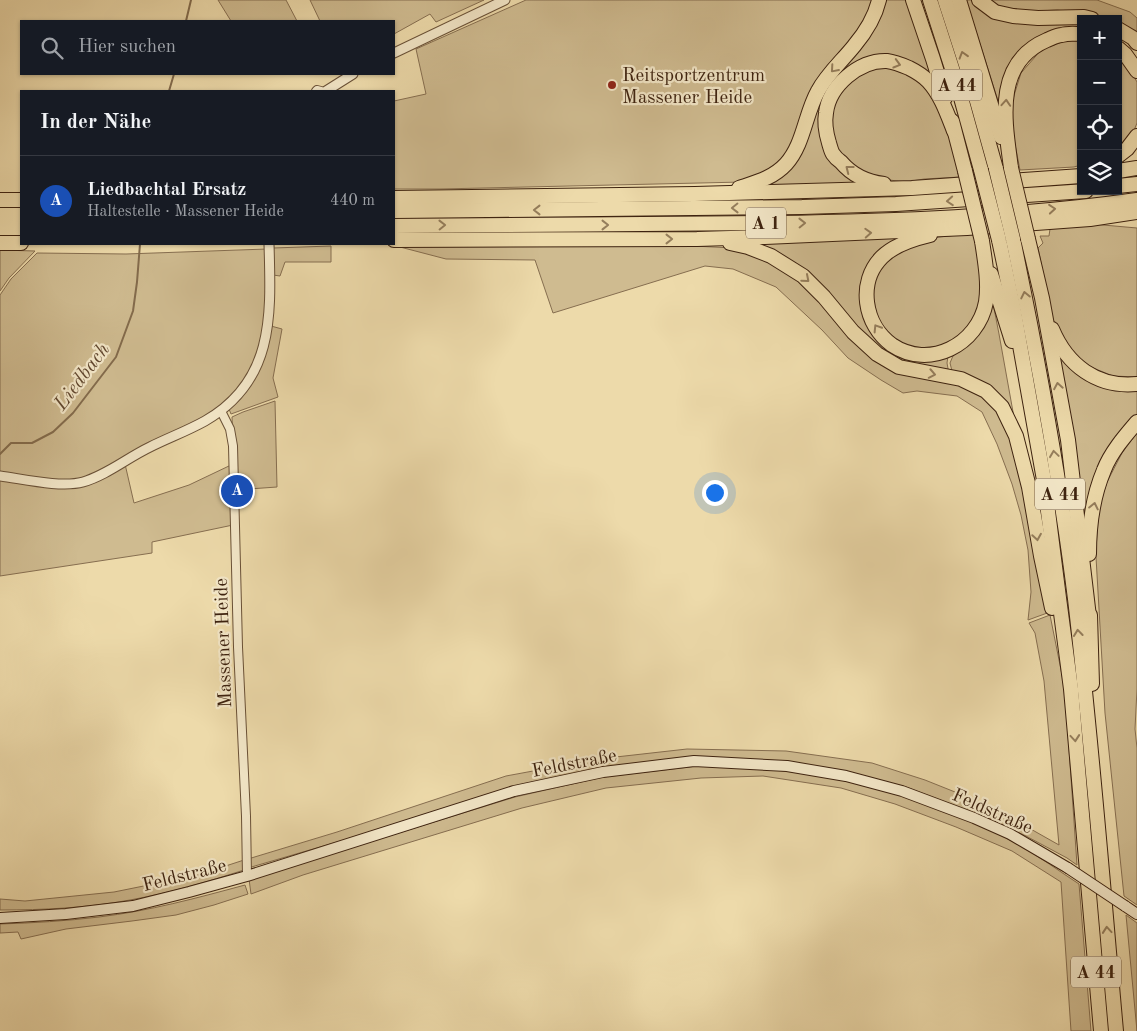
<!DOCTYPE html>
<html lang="de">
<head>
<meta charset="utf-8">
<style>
	:root { --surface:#171b24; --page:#20242c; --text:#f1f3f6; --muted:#9ea1a6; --line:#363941; --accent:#8c9099 }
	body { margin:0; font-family:"Old Standard TT",serif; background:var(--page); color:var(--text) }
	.controls { position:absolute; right:15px; top:15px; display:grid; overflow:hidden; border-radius:0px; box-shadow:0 1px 4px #0004 }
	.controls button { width:45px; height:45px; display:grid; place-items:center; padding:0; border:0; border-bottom:1px solid var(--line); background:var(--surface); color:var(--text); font:25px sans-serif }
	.you { position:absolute; left:714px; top:492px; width:18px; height:18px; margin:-12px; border:4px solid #fff; border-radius:50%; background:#1a73e8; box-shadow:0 0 0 8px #1a73e833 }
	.badge { display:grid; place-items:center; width:32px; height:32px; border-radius:50%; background:var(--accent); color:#fff; font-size:16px; font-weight:700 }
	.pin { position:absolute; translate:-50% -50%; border:2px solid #fff; box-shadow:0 1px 5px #0006 }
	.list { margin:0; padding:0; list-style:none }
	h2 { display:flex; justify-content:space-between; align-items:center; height:65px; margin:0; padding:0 20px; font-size:21px }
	h2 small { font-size:16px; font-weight:400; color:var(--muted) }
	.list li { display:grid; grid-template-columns:32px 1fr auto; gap:15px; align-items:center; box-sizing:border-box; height:90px; padding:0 20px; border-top:1px solid var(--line) }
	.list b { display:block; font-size:19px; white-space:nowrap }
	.list p { margin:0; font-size:16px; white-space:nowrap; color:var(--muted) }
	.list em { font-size:16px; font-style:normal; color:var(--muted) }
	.icon { flex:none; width:28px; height:28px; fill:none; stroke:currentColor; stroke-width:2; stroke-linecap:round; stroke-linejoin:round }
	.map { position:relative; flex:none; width:1137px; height:1031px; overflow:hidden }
	.search { position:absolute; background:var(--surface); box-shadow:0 1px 4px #0004; left:20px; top:20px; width:375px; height:55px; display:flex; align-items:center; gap:12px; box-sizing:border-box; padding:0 18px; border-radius:0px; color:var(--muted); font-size:19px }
	.panel { position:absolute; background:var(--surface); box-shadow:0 1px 4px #0004; left:20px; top:90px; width:375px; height:155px; border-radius:0px }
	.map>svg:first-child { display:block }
	.green { fill:#cfbb90; stroke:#866e50 }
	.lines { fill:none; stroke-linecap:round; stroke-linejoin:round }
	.stream { stroke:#836b4c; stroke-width:2 }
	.minor-casing { stroke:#695036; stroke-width:10 }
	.tertiary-casing { stroke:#695036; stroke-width:11 }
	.secondary-casing { stroke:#3d220f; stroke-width:12 }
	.motorway-casing { stroke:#3d220f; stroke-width:16 }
	.minor { stroke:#f3e7c8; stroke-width:8 }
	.tertiary { stroke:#f3e7c8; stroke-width:9 }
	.secondary { stroke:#f3e7c8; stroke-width:10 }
	.motorway { stroke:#eddaaa; stroke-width:14 }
	.secondary-bridge-casing { stroke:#3d220f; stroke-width:12; stroke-linecap:butt }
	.motorway-bridge-casing { stroke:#3d220f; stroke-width:16; stroke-linecap:butt }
	.secondary-bridge { stroke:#f3e7c8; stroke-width:10 }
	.motorway-bridge { stroke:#eddaaa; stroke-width:14 }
	.oneway { stroke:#957e5c }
	.poi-dot { fill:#8f2418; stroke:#f3e7c8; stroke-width:2 }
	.labels { text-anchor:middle; stroke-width:4.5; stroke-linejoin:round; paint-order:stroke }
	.shield { fill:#f3e7c8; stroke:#745d46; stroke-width:1 }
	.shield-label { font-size:18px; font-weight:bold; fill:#3d220f }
	.poi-label { font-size:19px; fill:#3d220f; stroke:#f3e7c8; text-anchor:start }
	.street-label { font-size:19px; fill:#3d220f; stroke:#f3e7c8 }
	.water-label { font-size:20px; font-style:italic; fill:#60462e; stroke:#f3e7c8 }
</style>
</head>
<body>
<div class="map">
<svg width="1137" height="1031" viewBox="0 0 1137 1031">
	<rect width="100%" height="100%" fill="#eddaaa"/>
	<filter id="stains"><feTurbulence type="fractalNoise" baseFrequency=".004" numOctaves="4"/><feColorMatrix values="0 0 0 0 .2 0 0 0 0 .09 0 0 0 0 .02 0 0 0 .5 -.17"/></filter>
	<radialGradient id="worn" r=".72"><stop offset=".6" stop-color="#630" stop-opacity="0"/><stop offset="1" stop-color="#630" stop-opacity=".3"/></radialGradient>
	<g class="green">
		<path d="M218,0H286L297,21H231Z"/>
		<path d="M310,0H484L436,22L430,14L394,34V21H320Z"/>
		<path d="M526,0H873L869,13L846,48L794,141L780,163L767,172L743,182L440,189H394V101L426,94L416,49Z"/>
		<path d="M882,0H908L934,80L886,59L829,94L832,156L872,185L757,187L775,178L812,111Z"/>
		<path d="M966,0H973L985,10L1081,22V29L1039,38L1000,107Z"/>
		<path d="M989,0H1097L1130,12L1137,18V36L1118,24V19H1107L1097,15L1057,10L1020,12L998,6Z"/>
		<path d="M1068,40H1081V165L1074,167L1020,170L1013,134L1012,102L1021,73L1042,49Z"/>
		<path d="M1118,56L1127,64L1137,82V123L1133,133L1118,151Z"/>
		<path d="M888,68L903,70L926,85L948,127L960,177L924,179L906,182L873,178L859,172L839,152L831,133V116L837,99L846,85L859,74L873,69Z"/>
		<path d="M1092,224L1137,228V377L1113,376L1086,365L1063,342L1052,317L1038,248L1043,243L1040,236H1049L1050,229Z"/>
		<path d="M974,233L982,268L983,300L964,336L932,351L902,346L877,324L870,288L884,259L922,239Z"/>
		<path d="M904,236L866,271L878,338L948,356L947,363L949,374L901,364L879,352L826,293L744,243Z"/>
		<path d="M331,246V262H285L280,276L273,275V248Z"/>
		<path d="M693,246L733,248L748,251L801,279L875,357L960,382L984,394L999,409L1014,437L1050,612L1028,620L1031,592L1028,550L1021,515L1012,484L997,444L982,412L957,396L917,391L903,393L881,380L848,358L822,330L776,287L733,269L705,266L553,313L535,260L446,259L400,247Z"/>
		<path d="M267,249L266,307L259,350L254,363L238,390L219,409L89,477L64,481L0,474V295L11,279L37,253L126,254Z"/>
		<path d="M0,250L35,251L9,278L0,291Z"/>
		<path d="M992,298L999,334L1015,423L952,371L950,363L955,351Z"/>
		<path d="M271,326L282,329L273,378L278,397L231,414L229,409C241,396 255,382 261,364C266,352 268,338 271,326Z"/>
		<path d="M1059,353L1086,378L1137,389V417L1121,431L1087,528Z"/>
		<path d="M275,401L277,487L235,490L232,417L243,412Z"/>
		<path d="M1137,433V689L1135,729L1137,748V905L1124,896L1105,713L1096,557L1097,527L1100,503L1107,482L1122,453Z"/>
		<path d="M125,464L134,503L189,485L231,465L233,525L152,542V553L0,576V479L63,487Z"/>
		<path d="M1050,615L1065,690L1077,865L1067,858L1026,836L979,815L906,787L853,773L787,761L690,757L513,787L344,840L248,868V859L337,832L506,776L598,759L687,749L786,751L872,763L925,780L990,806L1059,845L1044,681L1035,633L1029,623Z"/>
		<path d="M698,766C727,768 756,768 785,771C866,780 947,805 1019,845C1040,857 1059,871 1079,884L1091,1031H1071L1061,882L1012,851L956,827L895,804L841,788L763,776L701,778L606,788L522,808L303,875L251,894L249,879L515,797L603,777Z"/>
		<path d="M244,860V870C207,882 169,893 130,900C87,908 43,910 0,910V899L25,901L114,892L198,875Z"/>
		<path d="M245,885L248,894L214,905L176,915L132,921L66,929L21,939L18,932L0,933V924C33,923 66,921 99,917C149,911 197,898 245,885Z"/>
		<path d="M1126,915L1137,923V1031Z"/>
	</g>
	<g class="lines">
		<g class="stream">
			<path d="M186,21L191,0"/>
			<path d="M169,91L174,74"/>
			<path d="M0,454L11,443H32L53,432L73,413L116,357L133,311L137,282L140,244"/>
		</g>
		<defs>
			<g id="minor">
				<path d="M316,91L317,90L321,91"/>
				<path d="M221,411L230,429L233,446L238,647L246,816L247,876"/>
			</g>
			<g id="tertiary">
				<path d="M394,53L505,0"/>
				<path d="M326,91L353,74"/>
				<path d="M0,476C23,479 61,488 83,482C107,475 127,458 150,447C168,438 187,431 205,421C275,381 271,314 269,244"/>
			</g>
			<g id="secondary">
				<path d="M1125,906L1137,914"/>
				<path d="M0,918L66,914L133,906L189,892L247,876L514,791L603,772L694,761L787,766L846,776L902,791L974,818L1010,834L1068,868"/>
			</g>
			<g id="motorway">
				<path d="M913,0L933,59L945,98"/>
				<path d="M930,0L958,87L981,170"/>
				<path d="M945,0L972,83L996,169"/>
				<path d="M959,0L1001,137"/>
				<path d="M979,0L995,12L1013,16L1038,18L1084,17L1092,19"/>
				<path d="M1118,29L1133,38L1137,43"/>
				<path d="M1118,48L1125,54L1137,71"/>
				<path d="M952,121L965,171"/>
				<path d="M1118,156L1127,149L1137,136"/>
				<path d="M1011,168C1005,122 993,63 1047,40C1052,38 1057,35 1062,35C1068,33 1075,34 1081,34"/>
				<path d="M1118,171L1137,168"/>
				<path d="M884,184C867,182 852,175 841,162C838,160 835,157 833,154C831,151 830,146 829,143C826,133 824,124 826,113C829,86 859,60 887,61C895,62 902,65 909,68C915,71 923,76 928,81C941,95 947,113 954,131"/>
				<path d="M1118,186L1137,184"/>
				<path d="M739,188C757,182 773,178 786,164C804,144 805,114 818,91C827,74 842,61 854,46C865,33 875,17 879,0"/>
				<path d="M394,198L695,194L912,188L1081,176"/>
				<path d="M0,200H21"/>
				<path d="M394,211L802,207L896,204L1086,191"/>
				<path d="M0,215H21"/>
				<path d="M394,226C520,224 646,225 772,223C894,221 1016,217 1137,200"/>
				<path d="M0,228H21"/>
				<path d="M930,235C913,239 894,245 882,257C857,282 864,325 892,345C929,370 978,345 986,302C989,283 985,261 982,241"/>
				<path d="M1013,239C1038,359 1060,478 1075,599C1092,743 1103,887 1116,1031"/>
				<path d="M1028,239L1042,298L1068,440L1090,625"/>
				<path d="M394,240L697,239L765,237L967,228L1090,219L1137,212"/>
				<path d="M999,240L1013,306L1044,480L1059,598L1071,689L1101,1031"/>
				<path d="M0,243H21"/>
				<path d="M730,243L748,247L771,256L803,276L824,297L853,332L877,354L899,367L961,379L986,391L1002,407L1016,436L1029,487L1041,556L1052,608"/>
				<path d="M991,274L1012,341"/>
				<path d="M1052,329C1067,365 1097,388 1137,384"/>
				<path d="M1089,554C1089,525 1093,496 1104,470C1111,452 1125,436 1137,422"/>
				<path d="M1090,615L1092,684"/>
			</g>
		</defs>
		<use href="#minor" class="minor-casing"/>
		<use href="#tertiary" class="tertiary-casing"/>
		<use href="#secondary" class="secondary-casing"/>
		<use href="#motorway" class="motorway-casing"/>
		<use href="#minor" class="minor"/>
		<use href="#tertiary" class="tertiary"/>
		<use href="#secondary" class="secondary"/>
		<use href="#motorway" class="motorway"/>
		<defs>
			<path id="secondary-bridge" d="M1068,868L1125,906"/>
			<g id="motorway-bridge">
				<path d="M1011,168L1028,239"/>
				<path d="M996,169L1013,239"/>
				<path d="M981,170L999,240"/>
				<path d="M965,171L982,241"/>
			</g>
		</defs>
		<use href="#secondary-bridge" class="secondary-bridge-casing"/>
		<use href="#motorway-bridge" class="motorway-bridge-casing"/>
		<use href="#secondary-bridge" class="secondary-bridge"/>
		<use href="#motorway-bridge" class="motorway-bridge"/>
	</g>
	<defs><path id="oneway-chevron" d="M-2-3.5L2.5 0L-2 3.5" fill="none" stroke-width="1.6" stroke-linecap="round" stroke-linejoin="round" transform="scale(1.25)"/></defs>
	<g class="oneway">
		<use href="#oneway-chevron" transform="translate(963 55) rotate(-107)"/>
		<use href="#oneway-chevron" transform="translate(897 64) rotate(16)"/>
		<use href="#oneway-chevron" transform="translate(834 69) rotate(131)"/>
		<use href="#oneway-chevron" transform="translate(1006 103) rotate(-86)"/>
		<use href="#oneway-chevron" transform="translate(849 169) rotate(-142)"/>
		<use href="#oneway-chevron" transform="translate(950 201) rotate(176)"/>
		<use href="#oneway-chevron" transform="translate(735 208) rotate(179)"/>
		<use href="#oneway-chevron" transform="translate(1052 209) rotate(-5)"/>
		<use href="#oneway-chevron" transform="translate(537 210) rotate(180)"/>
		<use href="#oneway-chevron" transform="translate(802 223) rotate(-1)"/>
		<use href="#oneway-chevron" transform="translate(442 225) rotate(-1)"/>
		<use href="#oneway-chevron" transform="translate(605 225)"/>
		<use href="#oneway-chevron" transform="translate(868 233) rotate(-3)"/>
		<use href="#oneway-chevron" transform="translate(669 239)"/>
		<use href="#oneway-chevron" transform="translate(806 279) rotate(41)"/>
		<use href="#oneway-chevron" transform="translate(1025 295) rotate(-102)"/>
		<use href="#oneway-chevron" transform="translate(877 328) rotate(-122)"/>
		<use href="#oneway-chevron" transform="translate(932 374) rotate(11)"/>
		<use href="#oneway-chevron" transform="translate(1058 386) rotate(-100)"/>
		<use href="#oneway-chevron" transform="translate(1054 454) rotate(-98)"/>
		<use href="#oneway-chevron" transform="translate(1094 506) rotate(-78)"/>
		<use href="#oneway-chevron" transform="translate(1037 537) rotate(81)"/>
		<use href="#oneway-chevron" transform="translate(1078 633) rotate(-96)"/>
		<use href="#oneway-chevron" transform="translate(1075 738) rotate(85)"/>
		<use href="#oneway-chevron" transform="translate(1107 930) rotate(-95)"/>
	</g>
	<circle class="poi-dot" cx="612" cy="85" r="5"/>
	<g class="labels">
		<g class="shield">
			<rect x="932" y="69.5" width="50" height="31" rx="4"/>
			<rect x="746" y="207.5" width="40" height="31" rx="4"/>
			<rect x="1035" y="478.5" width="50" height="31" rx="4"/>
			<rect x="1071" y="956.5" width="50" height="31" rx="4"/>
		</g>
		<g class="shield-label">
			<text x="957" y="91">A 44</text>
			<text x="766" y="229">A 1</text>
			<text x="1060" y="500">A 44</text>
			<text x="1096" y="978">A 44</text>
		</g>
		<g class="poi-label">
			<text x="622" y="81">Reitsportzentrum<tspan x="622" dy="22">Massener Heide</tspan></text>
		</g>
		<g class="street-label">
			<text transform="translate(222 643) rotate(-92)" y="7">Massener Heide</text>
			<text transform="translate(574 762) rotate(-11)" y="7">Feldstraße</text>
			<text transform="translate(993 810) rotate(24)" y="7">Feldstraße</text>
			<text transform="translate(184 874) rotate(-14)" y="7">Feldstraße</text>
		</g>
		<g class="water-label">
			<text transform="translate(81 376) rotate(-53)" y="7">Liedbach</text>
		</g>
	</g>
	<rect width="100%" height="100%" filter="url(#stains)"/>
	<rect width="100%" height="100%" fill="url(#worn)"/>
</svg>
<div class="controls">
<button>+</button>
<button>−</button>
<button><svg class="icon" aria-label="locate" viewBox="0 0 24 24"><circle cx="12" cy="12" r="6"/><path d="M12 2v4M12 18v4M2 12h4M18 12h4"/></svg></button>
<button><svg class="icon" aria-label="layers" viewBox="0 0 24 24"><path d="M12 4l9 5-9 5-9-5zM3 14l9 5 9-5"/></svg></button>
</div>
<div class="you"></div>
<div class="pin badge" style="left:237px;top:491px;background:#1a4fb4">A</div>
<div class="search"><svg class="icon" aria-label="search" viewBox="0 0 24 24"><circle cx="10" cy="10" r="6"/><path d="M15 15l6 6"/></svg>Hier suchen</div>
<section class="panel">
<h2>In der Nähe<small></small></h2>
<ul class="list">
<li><span class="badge" style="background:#1a4fb4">A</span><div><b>Liedbachtal Ersatz</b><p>Haltestelle · Massener Heide</p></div><em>440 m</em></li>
</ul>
</section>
</div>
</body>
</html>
